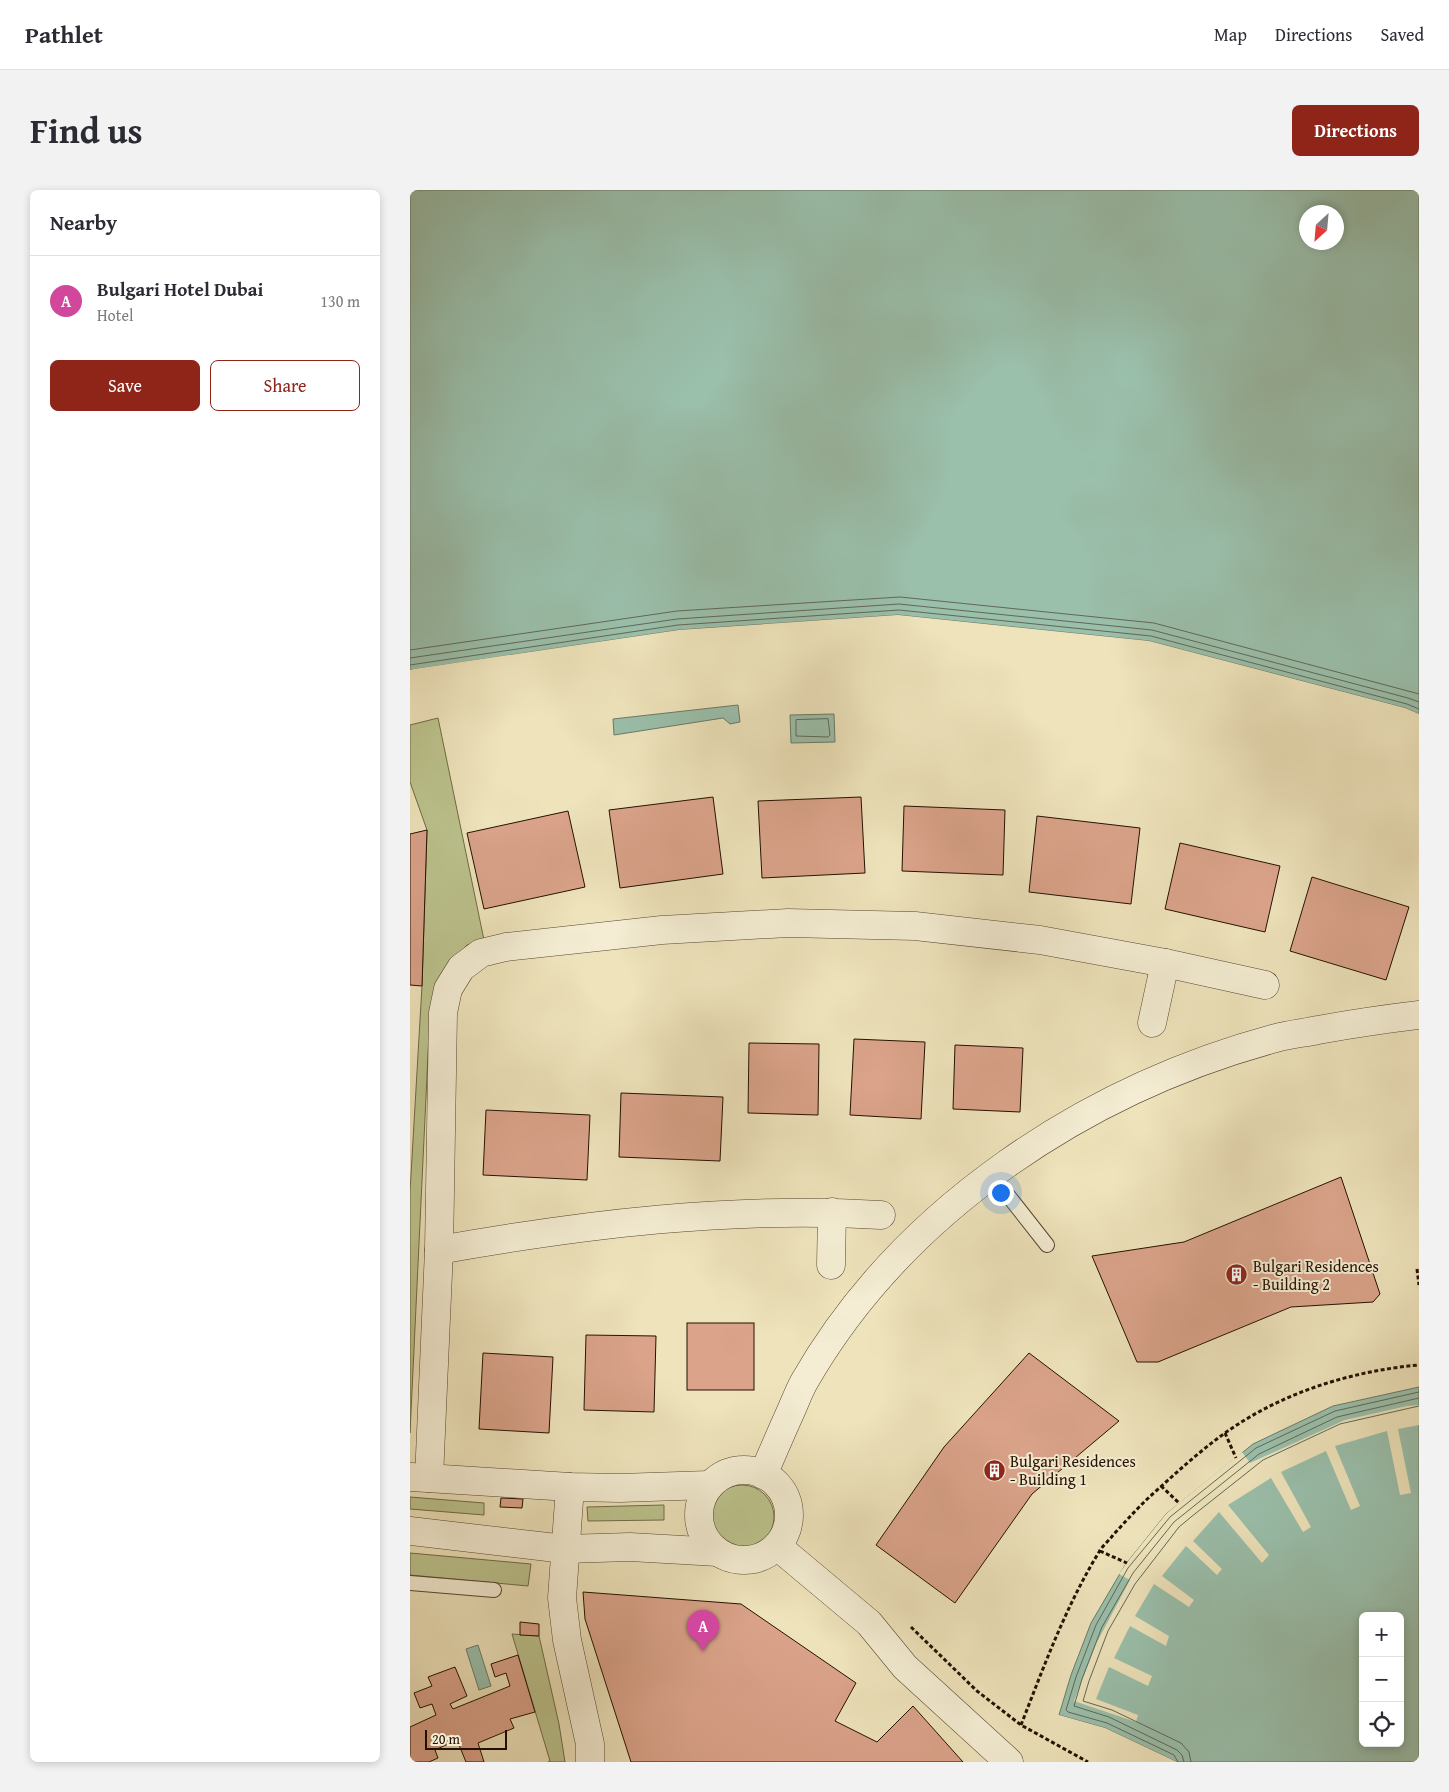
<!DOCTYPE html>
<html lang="en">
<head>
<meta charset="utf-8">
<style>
	:root { --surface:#fff; --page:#f2f2f3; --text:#2b2b33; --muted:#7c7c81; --line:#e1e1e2; --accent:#8f2418 }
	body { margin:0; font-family:"Gentium Book Plus",serif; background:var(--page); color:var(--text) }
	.controls { position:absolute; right:15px; bottom:15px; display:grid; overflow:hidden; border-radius:8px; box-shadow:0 2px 8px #0003 }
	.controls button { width:45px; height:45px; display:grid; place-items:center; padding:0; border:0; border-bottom:1px solid var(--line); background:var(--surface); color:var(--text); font:25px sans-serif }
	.compass { position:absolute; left:889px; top:15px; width:45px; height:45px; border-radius:50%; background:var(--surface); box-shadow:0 2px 8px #0003; rotate:206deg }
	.scale { position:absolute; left:15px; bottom:12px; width:82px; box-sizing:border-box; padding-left:5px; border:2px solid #251000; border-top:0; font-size:14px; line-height:18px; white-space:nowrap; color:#251000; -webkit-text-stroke:4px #f4edd3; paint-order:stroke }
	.you { position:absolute; left:590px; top:1002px; width:18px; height:18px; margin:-12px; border:4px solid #fff; border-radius:50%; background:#1a73e8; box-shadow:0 0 0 8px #1a73e833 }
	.badge { display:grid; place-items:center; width:32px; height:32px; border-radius:50%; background:var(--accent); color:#fff; font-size:16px; font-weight:700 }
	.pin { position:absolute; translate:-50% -41px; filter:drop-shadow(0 1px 2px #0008) }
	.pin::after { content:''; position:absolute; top:26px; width:18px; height:15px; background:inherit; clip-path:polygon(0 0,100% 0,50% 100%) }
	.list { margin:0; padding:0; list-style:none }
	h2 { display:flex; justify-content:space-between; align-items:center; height:65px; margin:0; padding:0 20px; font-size:21px }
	h2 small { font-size:16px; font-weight:400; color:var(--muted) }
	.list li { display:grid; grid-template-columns:32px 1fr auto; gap:15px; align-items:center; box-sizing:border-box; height:90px; padding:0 20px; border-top:1px solid var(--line) }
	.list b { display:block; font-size:19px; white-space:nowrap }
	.list p { margin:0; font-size:16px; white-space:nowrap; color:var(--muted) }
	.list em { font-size:16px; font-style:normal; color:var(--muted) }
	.actions { display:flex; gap:10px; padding:15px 20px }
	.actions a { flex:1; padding:11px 0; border:1px solid var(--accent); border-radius:8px; text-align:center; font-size:18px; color:var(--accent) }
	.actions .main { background:var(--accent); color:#fff }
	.icon { flex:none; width:28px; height:28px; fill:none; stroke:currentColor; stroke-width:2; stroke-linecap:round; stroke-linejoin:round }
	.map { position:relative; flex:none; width:1009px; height:1572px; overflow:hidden; border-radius:8px }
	header { display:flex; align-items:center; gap:30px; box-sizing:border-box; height:70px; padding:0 25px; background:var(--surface); border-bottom:1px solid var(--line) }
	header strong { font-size:24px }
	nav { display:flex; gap:28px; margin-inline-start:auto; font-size:18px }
	.intro { display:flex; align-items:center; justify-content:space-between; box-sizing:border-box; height:120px; padding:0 30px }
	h1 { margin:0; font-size:35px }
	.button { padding:12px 22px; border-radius:8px; background:var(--accent); color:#fff; font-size:18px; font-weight:700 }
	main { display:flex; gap:30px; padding:0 30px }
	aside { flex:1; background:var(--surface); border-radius:8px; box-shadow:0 2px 8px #0003 }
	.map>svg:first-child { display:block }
	.green { fill:#bcc38d; stroke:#706a46 }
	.water { fill:#9abfab; stroke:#6b7967; fill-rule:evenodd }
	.pier { fill:#eee3bb }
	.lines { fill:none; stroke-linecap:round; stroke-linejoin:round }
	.shore { stroke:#606856; stroke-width:1 }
	.building { fill:#daa38a; stroke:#251000 }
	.service-casing { stroke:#57452f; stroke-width:16 }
	.minor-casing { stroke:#57452f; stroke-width:29 }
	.path { stroke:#251000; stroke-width:3; stroke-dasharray:4 2.5; stroke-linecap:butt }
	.service { stroke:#f4edd3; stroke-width:14 }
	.minor { stroke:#f4edd3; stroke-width:28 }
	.labels { text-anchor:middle; stroke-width:4; stroke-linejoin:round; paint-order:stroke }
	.poi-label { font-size:16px; fill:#251000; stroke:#f4edd3; text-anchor:start }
</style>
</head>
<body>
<header>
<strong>Pathlet</strong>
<nav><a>Map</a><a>Directions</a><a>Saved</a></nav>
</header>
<div class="intro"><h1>Find us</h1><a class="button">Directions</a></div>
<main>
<aside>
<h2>Nearby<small></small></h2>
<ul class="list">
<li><span class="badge" style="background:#d1479c">A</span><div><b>Bulgari Hotel Dubai</b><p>Hotel</p></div><em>130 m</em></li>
</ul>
<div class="actions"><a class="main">Save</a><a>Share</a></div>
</aside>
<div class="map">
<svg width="1009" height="1572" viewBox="0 0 1009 1572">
	<rect width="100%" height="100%" fill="#eee3bb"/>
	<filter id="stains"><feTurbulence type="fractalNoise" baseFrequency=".004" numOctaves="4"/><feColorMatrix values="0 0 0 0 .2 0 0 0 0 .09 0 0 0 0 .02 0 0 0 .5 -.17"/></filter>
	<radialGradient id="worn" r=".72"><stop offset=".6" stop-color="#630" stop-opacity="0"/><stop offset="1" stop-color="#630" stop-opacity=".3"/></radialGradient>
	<g class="green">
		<path d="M28,528L74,750L57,755L29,788L20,823L0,1243V1002L12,796L17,640L0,592V535Z"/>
		<circle cx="332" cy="1327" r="32"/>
		<path d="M0,1307L74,1313V1325L0,1319Z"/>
		<path d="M254,1315V1330L178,1331L177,1317Z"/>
		<path d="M0,1363L121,1374L118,1396L0,1385Z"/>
		<path d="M102,1444L129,1446L149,1534L155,1572H138L140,1571Z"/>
	</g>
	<g class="water">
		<path d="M0,0H1009V524L995,518L739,451L488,425L269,440L0,480ZM896,22H926V52H896Z"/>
		<path d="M328,515L330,532L320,534L313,528L204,545L203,529Z"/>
		<path d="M424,524L425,552L381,553L380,525Z"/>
		<path d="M1009,1197V1572H767L695,1538L649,1525L661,1485L681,1433L715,1375L756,1324L843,1254L923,1216ZM953,1426H990V1553H953Z"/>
		<path d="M68,1455L81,1496L69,1500L56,1459Z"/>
	</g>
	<g class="pier">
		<path d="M488,425L739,451L995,518L1009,524V527L995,521L739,454L488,428L269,443L0,482V480L4,479L269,440Z"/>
		<path d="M1009,1215V1235L988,1239L1001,1303L990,1305L977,1241L925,1256L950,1316L941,1320L916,1261L871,1282L901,1337L893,1342L861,1288L818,1315L859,1365L852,1373L809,1322L783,1351L812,1379L807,1385L776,1356L752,1386L784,1410L779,1417L744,1394L725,1426L759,1446L756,1456L720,1436L704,1468L742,1486L738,1496L699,1477L686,1509L728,1525L726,1532L664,1511L687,1452L720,1390L709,1384L715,1375L756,1324L769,1313L832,1262L840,1273L935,1230L997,1216Z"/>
		<path d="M649,1525L695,1538L767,1572H761L694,1540L648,1527Z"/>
	</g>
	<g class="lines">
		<g class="shore">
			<path d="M0,460L267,421L490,407L744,433L1009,504"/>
			<path d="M0,468L267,429L489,414L742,440L998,508L1009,512"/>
			<path d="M0,475L268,435L489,420L741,446L997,514L1009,519"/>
			<path d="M418,529L420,545L418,547L386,546V530Z"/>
			<path d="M768,1572L764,1565L697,1533L658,1522L656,1520L666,1487L686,1435L718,1378L760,1327L846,1258L925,1221L1009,1202"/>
			<path d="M774,1572L772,1565L767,1560L699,1527L664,1516L672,1489L692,1437L723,1383L764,1332L849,1264L927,1227L1009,1208"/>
			<path d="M781,1572L779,1562L771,1553L702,1520L673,1511L679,1491L698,1441L725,1394L769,1337L781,1327L853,1270L930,1234L1009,1216"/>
		</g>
	</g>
	<g class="building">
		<path d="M303,607L313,684L210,698L199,620Z"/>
		<path d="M451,607L455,683L352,688L348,611Z"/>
		<path d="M494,616L595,620L593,685L492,681Z"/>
		<path d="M158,621L175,697L74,719L57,643Z"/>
		<path d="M627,626L730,638L721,714L619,702Z"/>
		<path d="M17,640L12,796L0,795V644Z"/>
		<path d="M770,653L870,676L855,742L755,719Z"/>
		<path d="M902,687L999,717L976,790L880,761Z"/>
		<path d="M444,849L515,852L511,929L440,925Z"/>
		<path d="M339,853L409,854L408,925L338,923Z"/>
		<path d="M545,855L613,858L610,922L543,919Z"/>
		<path d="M211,903L313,907L310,971L209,967Z"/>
		<path d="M76,920L180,925L177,990L73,985Z"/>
		<path d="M931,987L970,1104L963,1112L881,1117L748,1172H727L682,1066L774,1052Z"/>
		<rect x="277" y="1133" width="67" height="67"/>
		<path d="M176,1145L246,1146L244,1222L174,1220Z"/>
		<path d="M73,1163L143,1167L139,1243L69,1239Z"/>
		<path d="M619,1163L709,1231L622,1304L545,1413L466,1355L534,1257Z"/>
		<path d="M91,1308L113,1309L112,1318L90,1317Z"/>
		<path d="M173,1402L331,1414L446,1493L425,1531L467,1552L503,1516L553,1572H221L175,1429Z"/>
		<path d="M110,1432L129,1434V1446L110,1445Z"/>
		<path d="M108,1465L125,1522L100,1529L104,1538L68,1553L74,1572H56L47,1550L25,1560L28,1568L19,1572H0V1537L26,1525L22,1514L10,1518L4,1503L22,1496L18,1487L45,1477L57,1506L40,1514L43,1519L100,1496L96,1483L85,1487L81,1474Z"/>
	</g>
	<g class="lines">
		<defs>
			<g id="service">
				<path d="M582,985L637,1055"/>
				<path d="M0,1393L84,1400"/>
			</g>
			<g id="minor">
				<path d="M742,833L755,773"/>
				<path d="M29,1060C175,1034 324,1016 471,1025"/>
				<path d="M421,1075L422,1022"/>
				<circle cx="334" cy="1325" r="45"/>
				<path d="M353,1285C362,1264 371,1243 380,1223C385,1212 389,1201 394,1192C493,1019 677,899 866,848C880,844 894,843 908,840C942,834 975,829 1009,825"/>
				<path d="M1,1287L160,1297L210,1298L299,1295"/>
				<path d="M19,1288L29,1060L33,823L38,799L51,778L71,763L96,757L252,740L378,733L505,736L630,750L755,773L855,795"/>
				<path d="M160,1297L152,1408L157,1450L180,1554V1572"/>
				<path d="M0,1341L155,1359L220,1357L308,1362"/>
				<path d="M367,1356L459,1433L495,1477L599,1572"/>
			</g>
		</defs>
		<use href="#service" class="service-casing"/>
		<use href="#minor" class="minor-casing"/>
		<g class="path">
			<path d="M1007,1079L1009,1095"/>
			<path d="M815,1243L826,1268"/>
			<path d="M751,1296L769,1313"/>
			<path d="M690,1361L717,1373"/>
			<path d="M501,1437L567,1501L611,1535L678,1572"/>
			<path d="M611,1535C634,1476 656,1416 689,1362C692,1356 699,1351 703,1345C717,1330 730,1315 745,1302C768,1281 790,1261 815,1243C871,1203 941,1181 1009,1175"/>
		</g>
		<use href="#service" class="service"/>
		<use href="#minor" class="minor"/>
	</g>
	<defs>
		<symbol id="building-disc" viewBox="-11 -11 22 22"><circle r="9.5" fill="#8f2418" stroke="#f4edd3"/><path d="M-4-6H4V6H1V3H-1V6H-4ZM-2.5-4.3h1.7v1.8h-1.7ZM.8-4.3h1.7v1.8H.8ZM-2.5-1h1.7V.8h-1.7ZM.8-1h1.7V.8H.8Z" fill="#fff"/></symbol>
	</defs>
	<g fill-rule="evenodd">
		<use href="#building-disc" x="814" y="1072" width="25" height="25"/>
		<use href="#building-disc" x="572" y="1268" width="25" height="25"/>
	</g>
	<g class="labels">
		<g class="poi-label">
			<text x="843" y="1082">Bulgari Residences<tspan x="843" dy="18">- Building 2</tspan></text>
			<text x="600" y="1277">Bulgari Residences<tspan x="600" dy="18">- Building 1</tspan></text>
		</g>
	</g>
	<rect width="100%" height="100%" filter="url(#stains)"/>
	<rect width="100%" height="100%" fill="url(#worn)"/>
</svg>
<div class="controls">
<button>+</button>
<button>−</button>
<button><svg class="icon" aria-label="locate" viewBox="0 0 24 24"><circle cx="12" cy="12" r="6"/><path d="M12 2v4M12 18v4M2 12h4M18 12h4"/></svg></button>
</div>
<svg class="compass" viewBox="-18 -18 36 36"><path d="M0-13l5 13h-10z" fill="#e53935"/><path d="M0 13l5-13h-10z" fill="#7c7c81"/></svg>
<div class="scale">20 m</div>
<div class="you"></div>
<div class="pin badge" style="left:293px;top:1461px;background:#d1479c">A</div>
</div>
</main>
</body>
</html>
